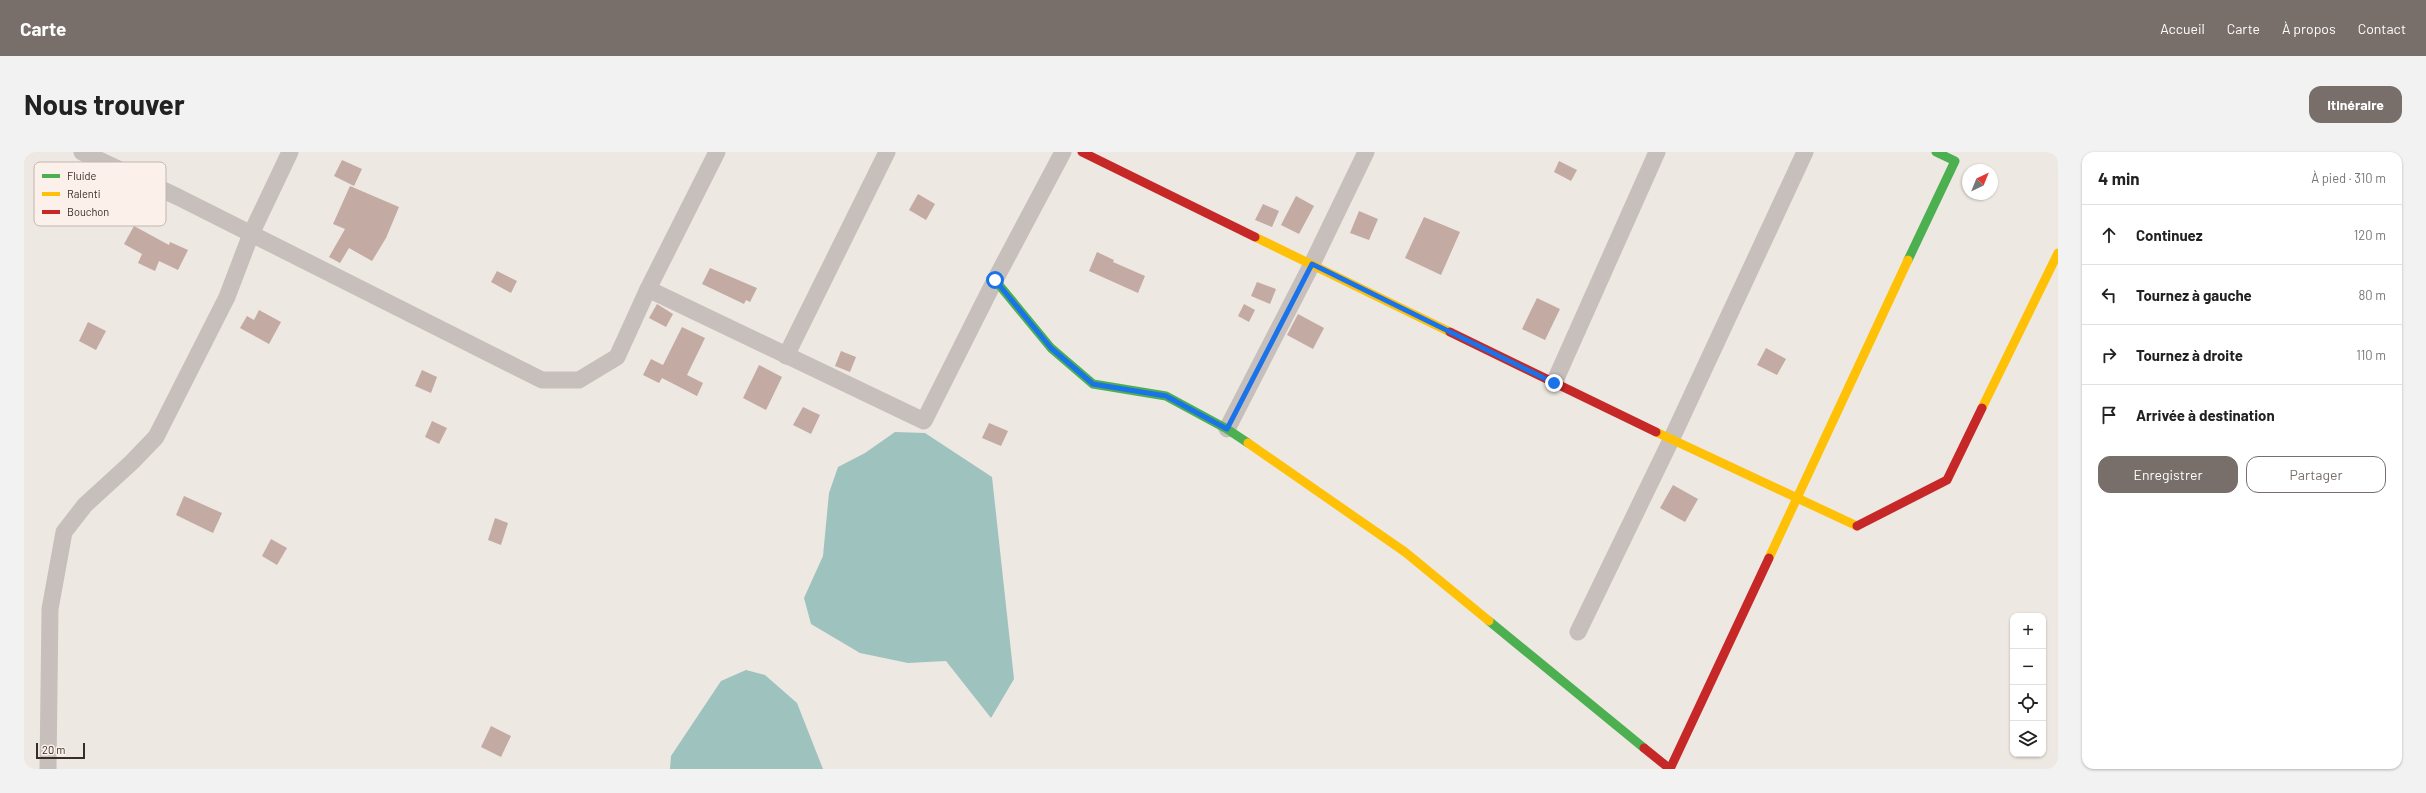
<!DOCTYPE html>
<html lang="fr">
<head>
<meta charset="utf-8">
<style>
	:root { --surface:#fff; --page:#f2f2f2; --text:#222; --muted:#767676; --line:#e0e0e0; --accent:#786e6a }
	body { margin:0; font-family:Barlow,sans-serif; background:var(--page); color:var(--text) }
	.controls { position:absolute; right:12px; bottom:12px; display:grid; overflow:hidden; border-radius:8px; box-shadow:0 1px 3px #0004 }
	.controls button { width:36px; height:36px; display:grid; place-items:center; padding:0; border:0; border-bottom:1px solid var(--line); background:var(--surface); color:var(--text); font:20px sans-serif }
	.compass { position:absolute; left:1938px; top:12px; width:36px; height:36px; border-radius:50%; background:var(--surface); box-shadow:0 1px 3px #0004; rotate:43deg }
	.scale { position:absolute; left:12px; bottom:10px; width:49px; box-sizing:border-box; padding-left:4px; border:2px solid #392c29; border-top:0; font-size:11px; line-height:14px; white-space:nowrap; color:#392c29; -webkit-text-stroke:3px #fbf1ea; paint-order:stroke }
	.stop { position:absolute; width:12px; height:12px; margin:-9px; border:3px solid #1a73e8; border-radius:50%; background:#fff }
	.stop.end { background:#1a73e8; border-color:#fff; box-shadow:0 1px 4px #0008 }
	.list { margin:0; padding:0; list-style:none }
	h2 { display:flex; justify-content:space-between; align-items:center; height:52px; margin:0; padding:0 16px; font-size:17px }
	h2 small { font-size:13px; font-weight:400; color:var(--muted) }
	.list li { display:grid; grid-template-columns:26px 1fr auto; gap:12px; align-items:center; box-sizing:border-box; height:60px; padding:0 16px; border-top:1px solid var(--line) }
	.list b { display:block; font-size:15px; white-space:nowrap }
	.list em { font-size:13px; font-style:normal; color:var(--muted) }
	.actions { display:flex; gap:8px; padding:12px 16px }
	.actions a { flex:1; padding:9px 0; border:1px solid var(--accent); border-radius:12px; text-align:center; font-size:14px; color:var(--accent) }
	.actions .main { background:var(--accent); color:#fff }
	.icon { flex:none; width:22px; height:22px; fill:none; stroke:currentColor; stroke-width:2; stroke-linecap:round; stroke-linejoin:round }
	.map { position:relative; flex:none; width:2034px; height:617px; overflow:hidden; border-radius:12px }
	header { display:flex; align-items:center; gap:24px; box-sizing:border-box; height:56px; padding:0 20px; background:var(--accent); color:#fff }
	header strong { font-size:19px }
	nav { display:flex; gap:22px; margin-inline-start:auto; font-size:14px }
	.intro { display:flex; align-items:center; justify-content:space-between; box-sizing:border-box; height:96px; padding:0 24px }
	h1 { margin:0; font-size:28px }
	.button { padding:10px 18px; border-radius:12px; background:var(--accent); color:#fff; font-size:14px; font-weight:700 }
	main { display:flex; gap:24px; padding:0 24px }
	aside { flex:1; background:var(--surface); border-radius:12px; box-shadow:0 1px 3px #0004 }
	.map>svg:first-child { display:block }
	.water { fill:#9ec2be }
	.building { fill:#c3aaa3 }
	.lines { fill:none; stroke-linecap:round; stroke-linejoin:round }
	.street { stroke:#c7bfbb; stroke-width:17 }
	.fast { stroke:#4caf50; stroke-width:9 }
	.slow { stroke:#ffc107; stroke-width:9 }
	.jam { stroke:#c62828; stroke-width:9 }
	.route { stroke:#1a73e8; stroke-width:5 }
	.key { fill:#fbf1ea; stroke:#c1b6b0; stroke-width:1 }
	.key-label { font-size:11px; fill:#392c29 }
</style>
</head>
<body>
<header>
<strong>Carte</strong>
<nav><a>Accueil</a><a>Carte</a><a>À propos</a><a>Contact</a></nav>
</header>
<div class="intro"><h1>Nous trouver</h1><a class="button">Itinéraire</a></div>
<main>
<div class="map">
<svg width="2034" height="617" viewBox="0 0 2034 617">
	<rect width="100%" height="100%" fill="#eee8e2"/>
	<g class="water">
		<path d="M871,280L901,281L968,325L990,527L967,566L922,509L884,511L836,501L787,472L780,446L799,404L805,341L814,315L841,301Z"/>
		<path d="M722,518L741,523L773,551L799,617H646L647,604L697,529Z"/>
	</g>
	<g class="building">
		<path d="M318,8L338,17L330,34L310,24Z"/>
		<path d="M1535,9L1553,18L1547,29L1530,20Z"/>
		<path d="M326,34L375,55L362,86L348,109L325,96L316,111L305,105L321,77L309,72Z"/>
		<path d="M894,42L911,52L902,68L885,58Z"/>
		<path d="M1272,44L1290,54L1275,82L1257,73Z"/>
		<path d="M1239,52L1255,59L1248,75L1231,68Z"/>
		<path d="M1335,59L1354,67L1345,88L1326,81Z"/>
		<path d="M1400,65L1436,80L1417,123L1381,106Z"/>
		<path d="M110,74L145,93L146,90L164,98L154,118L135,109L131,119L114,111L118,102L100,92Z"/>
		<path d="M1073,100L1090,108L1089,110L1121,124L1114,141L1065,119Z"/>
		<path d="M686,116L733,136L726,150L722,148L720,152L678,132Z"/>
		<path d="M473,119L493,129L487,141L467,130Z"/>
		<path d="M1233,130L1252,137L1246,152L1227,144Z"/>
		<path d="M1513,146L1536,157L1521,188L1498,177Z"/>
		<path d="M633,152L649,162L642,175L625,166Z"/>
		<path d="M1220,152L1231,158L1225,170L1214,164Z"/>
		<path d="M235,158L257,170L245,192L216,176L223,164L230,168Z"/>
		<path d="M1274,162L1300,176L1289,197L1263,183Z"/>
		<path d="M64,170L82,179L72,198L55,189Z"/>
		<path d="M658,175L681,186L663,223L679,231L673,244L638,226L635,231L619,223L627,207L639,213Z"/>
		<path d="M1742,196L1762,207L1753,223L1733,213Z"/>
		<path d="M817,199L832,205L826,220L811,214Z"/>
		<path d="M735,213L758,225L742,258L719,246Z"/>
		<path d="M398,218L413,225L407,241L391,234Z"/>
		<path d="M779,255L796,263L787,282L769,273Z"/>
		<path d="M408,269L423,276L415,292L401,285Z"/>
		<path d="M965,271L984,279L977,294L958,286Z"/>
		<path d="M1649,333L1674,347L1661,370L1636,356Z"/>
		<path d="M160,344L198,361L189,381L152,363Z"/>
		<path d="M471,366L484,371L477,393L464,388Z"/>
		<path d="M247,387L263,396L253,413L238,404Z"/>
		<path d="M467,574L487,584L477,605L457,595Z"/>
	</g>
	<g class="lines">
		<g class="street">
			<path d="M58,0L154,45L518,228H555L593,205L624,137L693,0"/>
			<path d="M624,137L900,269L971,128L1039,0"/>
			<path d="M762,204L863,0"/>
			<path d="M1530,231L1633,0"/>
			<path d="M1203,277L1288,112L1342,0"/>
			<path d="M1554,480L1647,288L1781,0"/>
			<path d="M24,617L26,457L40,380L61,353L108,310L132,285L203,145L227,82L266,0"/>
		</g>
		<g class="fast">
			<path d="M1884,108L1931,9L1912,0"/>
			<path d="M971,128L1027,196L1069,232L1142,244L1203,277L1224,291"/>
			<path d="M1465,469L1620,596"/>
		</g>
		<g class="slow">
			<path d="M1231,85L1426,180"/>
			<path d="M1958,256L2034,101"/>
			<path d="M1632,280L1833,374"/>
			<path d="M1224,291L1381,400L1465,469"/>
			<path d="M1745,406L1884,108"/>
		</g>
		<g class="jam">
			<path d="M1058,0L1231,85"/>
			<path d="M1426,180L1632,280"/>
			<path d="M1833,374L1923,328L1958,256"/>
			<path d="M1620,596L1646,617L1745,406"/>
		</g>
	</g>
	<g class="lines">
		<path class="route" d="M971,128L1027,196L1069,232L1142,244L1203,277L1288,112L1530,231"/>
	</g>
	<rect x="10" y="10" width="132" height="64" rx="6" class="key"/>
	<rect x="18" y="22" width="18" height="4" fill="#4caf50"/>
	<rect x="18" y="40" width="18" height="4" fill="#ffc107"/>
	<rect x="18" y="58" width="18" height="4" fill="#c62828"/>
	<g class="key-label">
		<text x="43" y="28">Fluide</text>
		<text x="43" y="46">Ralenti</text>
		<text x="43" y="64">Bouchon</text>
	</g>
</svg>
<div class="controls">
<button>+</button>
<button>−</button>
<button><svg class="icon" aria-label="locate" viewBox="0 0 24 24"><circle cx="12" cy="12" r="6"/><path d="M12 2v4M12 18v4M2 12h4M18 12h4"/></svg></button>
<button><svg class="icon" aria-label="layers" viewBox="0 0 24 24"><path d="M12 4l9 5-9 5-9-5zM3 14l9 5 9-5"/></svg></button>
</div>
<svg class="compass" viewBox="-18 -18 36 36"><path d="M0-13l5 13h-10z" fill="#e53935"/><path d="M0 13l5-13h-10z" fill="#767676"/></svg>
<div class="scale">20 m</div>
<div class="stop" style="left:971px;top:128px"></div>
<div class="stop end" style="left:1530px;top:231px"></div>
</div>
<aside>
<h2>4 min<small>À pied · 310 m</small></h2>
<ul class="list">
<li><svg class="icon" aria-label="ahead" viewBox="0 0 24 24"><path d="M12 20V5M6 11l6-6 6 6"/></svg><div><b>Continuez</b></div><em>120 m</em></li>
<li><svg class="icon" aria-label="left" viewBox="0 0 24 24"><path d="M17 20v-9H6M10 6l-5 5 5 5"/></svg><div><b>Tournez à gauche</b></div><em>80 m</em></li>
<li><svg class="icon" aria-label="right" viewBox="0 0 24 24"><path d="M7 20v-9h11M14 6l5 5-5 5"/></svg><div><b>Tournez à droite</b></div><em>110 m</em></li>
<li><svg class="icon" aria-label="arrive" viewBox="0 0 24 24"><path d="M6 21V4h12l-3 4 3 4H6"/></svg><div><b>Arrivée à destination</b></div></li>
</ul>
<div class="actions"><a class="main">Enregistrer</a><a>Partager</a></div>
</aside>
</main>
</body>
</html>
